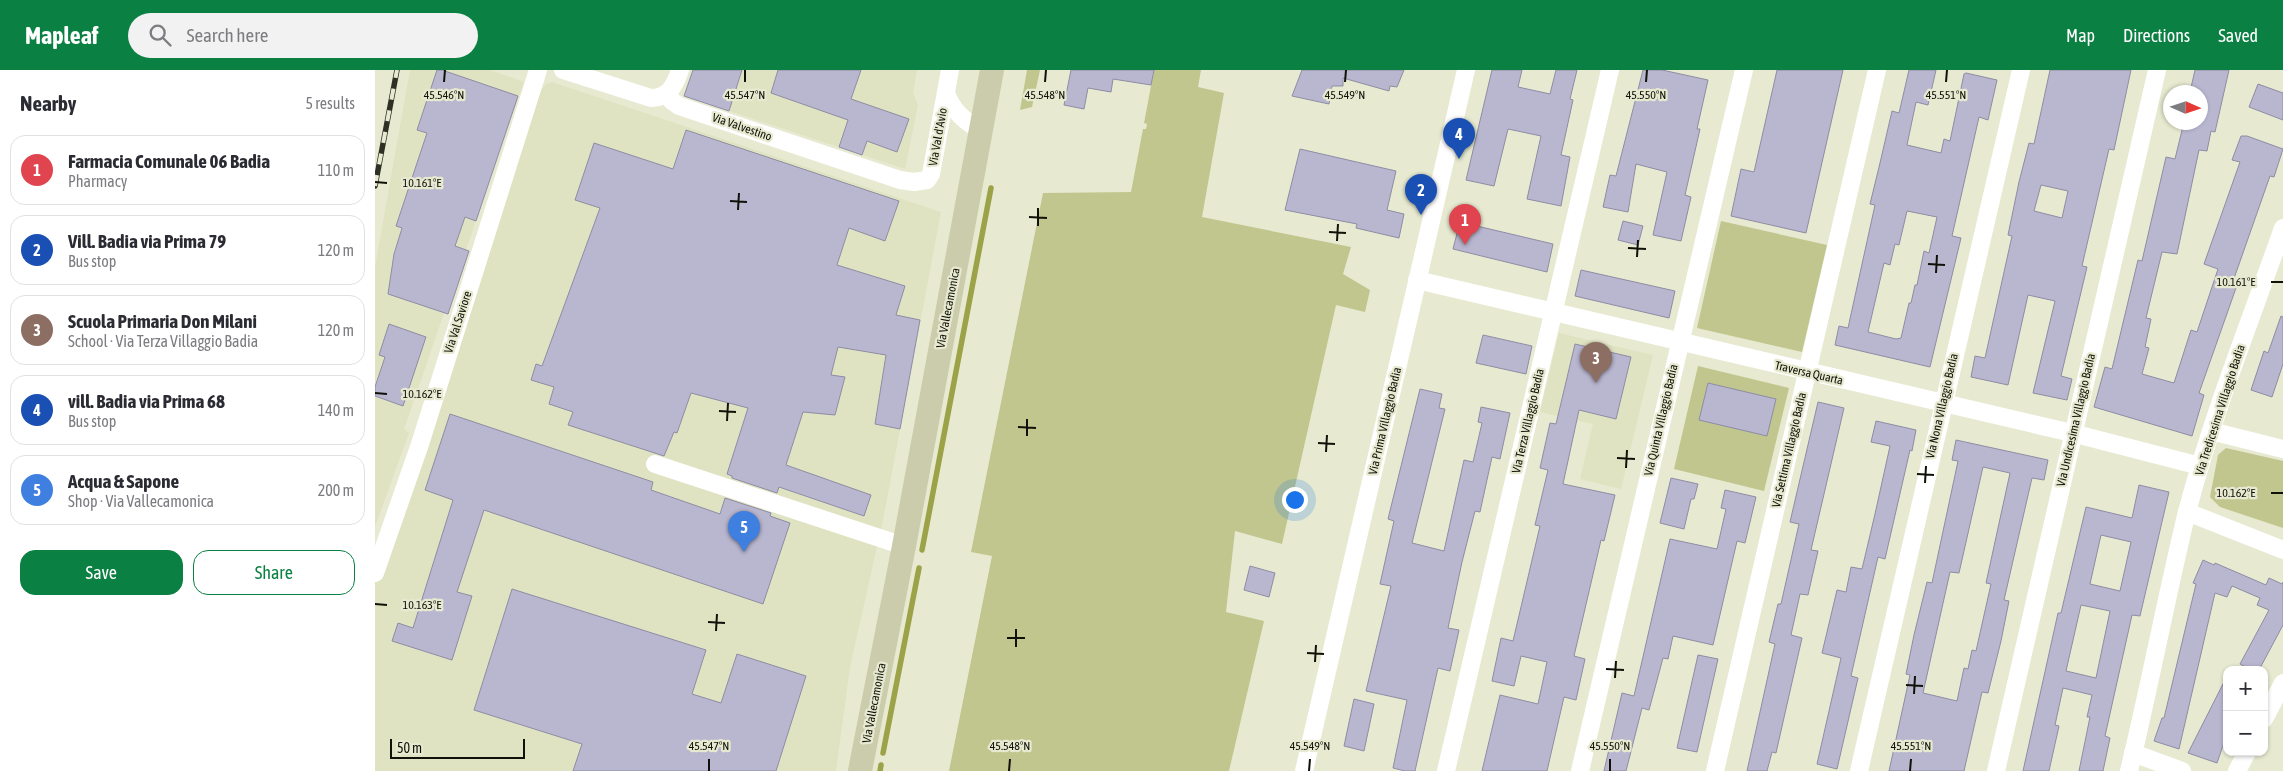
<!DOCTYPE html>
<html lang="en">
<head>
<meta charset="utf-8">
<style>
	:root { --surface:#fff; --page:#f2f2f3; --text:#2b2b33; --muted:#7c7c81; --line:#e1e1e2; --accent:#0b8043 }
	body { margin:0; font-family:"Asap Condensed",sans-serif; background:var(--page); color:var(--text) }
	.controls { position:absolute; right:15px; bottom:15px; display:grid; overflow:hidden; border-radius:10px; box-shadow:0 1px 4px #0004 }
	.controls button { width:45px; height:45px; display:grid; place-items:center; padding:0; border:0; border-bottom:1px solid var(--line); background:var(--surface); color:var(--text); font:25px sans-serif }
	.compass { position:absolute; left:1788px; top:15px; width:45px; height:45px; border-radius:50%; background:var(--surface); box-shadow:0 1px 4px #0004; rotate:93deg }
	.scale { position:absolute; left:15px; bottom:12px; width:135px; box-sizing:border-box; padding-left:5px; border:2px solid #101108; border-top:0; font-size:14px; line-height:18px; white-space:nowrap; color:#101108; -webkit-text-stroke:4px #e7ead0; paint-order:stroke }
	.you { position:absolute; left:919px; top:429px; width:18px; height:18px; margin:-12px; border:4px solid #fff; border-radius:50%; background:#1a73e8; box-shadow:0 0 0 8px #1a73e833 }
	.badge { display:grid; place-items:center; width:32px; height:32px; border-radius:50%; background:var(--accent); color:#fff; font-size:16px; font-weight:700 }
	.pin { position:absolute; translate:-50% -41px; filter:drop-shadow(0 1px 2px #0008) }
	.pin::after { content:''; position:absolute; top:26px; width:18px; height:15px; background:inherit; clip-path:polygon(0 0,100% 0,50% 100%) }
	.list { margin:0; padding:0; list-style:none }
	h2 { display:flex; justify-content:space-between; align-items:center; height:65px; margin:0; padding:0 20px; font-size:21px }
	h2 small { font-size:16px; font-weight:400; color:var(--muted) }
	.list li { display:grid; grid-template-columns:32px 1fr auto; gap:15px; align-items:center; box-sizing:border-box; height:70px; margin:0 10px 10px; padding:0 10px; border:1px solid var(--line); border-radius:15px }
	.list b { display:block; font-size:19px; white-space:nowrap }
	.list p { margin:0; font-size:16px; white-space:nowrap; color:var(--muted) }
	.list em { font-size:16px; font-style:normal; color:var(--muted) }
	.actions { display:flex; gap:10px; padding:15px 20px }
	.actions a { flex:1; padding:11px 0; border:1px solid var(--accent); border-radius:15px; text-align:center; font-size:18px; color:var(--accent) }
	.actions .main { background:var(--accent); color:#fff }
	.icon { flex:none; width:28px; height:28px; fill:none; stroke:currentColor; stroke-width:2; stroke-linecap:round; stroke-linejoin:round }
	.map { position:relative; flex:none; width:1908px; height:701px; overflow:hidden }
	header { display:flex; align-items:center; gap:30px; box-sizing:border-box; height:70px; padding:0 25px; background:var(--accent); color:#fff }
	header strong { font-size:24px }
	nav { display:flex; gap:28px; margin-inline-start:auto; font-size:18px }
	.search { width:350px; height:45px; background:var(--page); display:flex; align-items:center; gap:12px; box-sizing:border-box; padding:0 18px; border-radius:28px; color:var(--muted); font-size:19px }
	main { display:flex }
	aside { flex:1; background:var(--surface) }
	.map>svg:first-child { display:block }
	.built { fill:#dfe3c1 }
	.green { fill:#c1c68e }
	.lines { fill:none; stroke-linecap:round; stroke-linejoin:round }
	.stream { stroke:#9ca247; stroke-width:5.5 }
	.building { fill:#b9b7d0; stroke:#8e8ca4; fill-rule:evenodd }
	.street { stroke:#fff; stroke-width:18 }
	.secondary { stroke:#caccab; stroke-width:24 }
	.rail-casing { stroke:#2f3025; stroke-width:5.5 }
	.rail { stroke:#e7ead0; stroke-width:4; stroke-dasharray:11; stroke-linecap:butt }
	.ticks { fill:none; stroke:#101108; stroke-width:2 }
	.labels { text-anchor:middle; stroke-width:4.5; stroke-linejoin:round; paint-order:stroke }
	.street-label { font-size:12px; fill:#101108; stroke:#e7ead0 }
	.ticks-label { font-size:12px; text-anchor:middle; fill:#101108; stroke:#e7ead0; stroke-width:4.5; stroke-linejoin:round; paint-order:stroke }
</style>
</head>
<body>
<header>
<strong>Mapleaf</strong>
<div class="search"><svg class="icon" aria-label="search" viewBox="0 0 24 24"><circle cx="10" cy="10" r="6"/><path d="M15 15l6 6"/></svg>Search here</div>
<nav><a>Map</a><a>Directions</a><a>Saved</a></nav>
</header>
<main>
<aside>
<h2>Nearby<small>5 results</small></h2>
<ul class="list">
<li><span class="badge" style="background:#e0444e">1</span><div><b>Farmacia Comunale 06 Badia</b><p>Pharmacy</p></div><em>110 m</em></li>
<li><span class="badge" style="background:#1a4fb4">2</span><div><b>Vill. Badia via Prima 79</b><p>Bus stop</p></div><em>120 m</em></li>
<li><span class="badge" style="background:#8d6e63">3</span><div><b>Scuola Primaria Don Milani</b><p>School · Via Terza Villaggio Badia</p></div><em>120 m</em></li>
<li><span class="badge" style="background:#1a4fb4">4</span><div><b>vill. Badia via Prima 68</b><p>Bus stop</p></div><em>140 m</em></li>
<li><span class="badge" style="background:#3f7fe0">5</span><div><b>Acqua &amp; Sapone</b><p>Shop · Via Vallecamonica</p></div><em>200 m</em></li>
</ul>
<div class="actions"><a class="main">Save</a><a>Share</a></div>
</aside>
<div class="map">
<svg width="1908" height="701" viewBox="0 0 1908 701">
	<rect width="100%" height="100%" fill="#e7ead0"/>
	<g class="built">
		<path d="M35,0H115L149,12L29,359L34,363L0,457V197Z"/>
		<path d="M318,0H542L538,23L543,35L530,99L309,26Z"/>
		<path d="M177,12L566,142L508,450L475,597L461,701H0V502L54,352L166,20L171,14Z"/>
		<path d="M1184,263L1278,285L1246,419L1205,409L1218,354L1165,342Z"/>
	</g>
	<g class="green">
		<path d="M652,0H665L657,37L645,40Z"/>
		<path d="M779,0H826L823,17L849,23L827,147L976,177L968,204L995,220L990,242L961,235L907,474L860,461L851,542L889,551L854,701H574L617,486L596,482L668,123L756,122L768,59H771L772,54L769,53Z"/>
		<path d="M1346,151L1452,175L1427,282L1322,258Z"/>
		<path d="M1323,296L1414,318L1389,421L1299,399Z"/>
		<path d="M1851,378L1908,391V458L1845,437L1835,427L1843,385Z"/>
	</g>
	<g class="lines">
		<g class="stream">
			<path d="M547,480L616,118"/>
			<path d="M508,683L544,498"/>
			<path d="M505,701L506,695"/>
		</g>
	</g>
	<g class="building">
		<path d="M62,0H67L143,26L101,151L90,147L80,176L94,181L73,244L13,224L19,184L27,158L21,156L52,63L42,60Z"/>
		<path d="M318,0H367L354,41L309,26Z"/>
		<path d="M403,0H486L476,29L534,49L522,82L492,71L487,85L464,77L473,50L396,23Z"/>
		<path d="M696,0H779L776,15L738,9L736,22L713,18L709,39L689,35Z"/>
		<path d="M927,0H1029L1022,17L1015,16L1014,21L968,8V16H957L954,34L917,26Z"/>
		<path d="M1117,0H1147L1143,17L1175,24L1181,0H1202L1195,29L1198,30L1186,85L1195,87L1186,136L1152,129L1166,66L1133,59L1119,116L1091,110Z"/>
		<path d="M1268,0H1287L1333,10L1322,59H1325L1310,125L1316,127L1306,171L1278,165L1292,102L1261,94L1253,142L1228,137L1235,105L1241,106Z"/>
		<path d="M1402,0H1468L1431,163L1356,146L1366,99L1379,102Z"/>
		<path d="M1534,0H1561L1553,35L1541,32L1532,75L1566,83L1569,69L1575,71L1589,4L1591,3L1622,10L1613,50L1604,47L1577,166L1586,168L1555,297L1460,275L1464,256L1473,258L1500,135L1495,134L1505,93L1517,41L1524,43ZM1532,141L1562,147L1554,183L1549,181L1542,215H1540L1536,233H1534L1526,268L1521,269L1493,262L1509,193L1515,195L1520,174L1524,175Z"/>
		<path d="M1675,0H1756L1739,80L1734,79L1707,196L1712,197L1686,306L1697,309L1692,330L1658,323L1680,231L1653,225L1633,315L1596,307L1600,286L1610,288L1637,166L1633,165L1644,112L1654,73L1659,74ZM1666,115L1693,121L1687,148L1659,141Z"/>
		<path d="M1820,0H1854L1840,62L1836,61L1832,81L1824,80L1802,184L1787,182L1771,248L1776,249L1770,277L1774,278L1767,304L1799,313L1816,260L1822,262L1843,199L1829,194L1865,92L1857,90L1866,66H1872L1908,79L1899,107L1895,106L1856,217L1861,218L1824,323L1829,325L1817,366L1719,337L1730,297L1737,299L1763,190L1767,191L1791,87L1800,89L1809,52H1826V22H1815Z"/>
		<path d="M1883,14L1908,23V50L1874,37Z"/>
		<path d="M311,60L524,131L510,171L474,158L462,195L530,216L521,245L545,250L525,359L500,354L511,285L463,277L456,305L470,307L460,345L428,342L411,395L496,425L489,446L404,417L402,423L357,408V406L352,404L373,338L316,323L302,363L299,362L289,386L193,355L198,342L174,334L179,317L156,310L161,294L167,296L225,138L200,130L219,73L298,99Z"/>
		<path d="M925,79L1021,101L1012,140L1029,144L1024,168L981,158L982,154L910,140Z"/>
		<path d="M1248,151L1268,156L1263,175L1243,170Z"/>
		<path d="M1085,152L1178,174L1172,202L1078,179Z"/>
		<path d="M1206,200L1300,221L1294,248L1200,226Z"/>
		<path d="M1906,246L1908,247V294L1897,327L1876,320L1889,281L1893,283Z"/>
		<path d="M14,254L51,267L28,336L0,326V317L10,287L4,285Z"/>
		<path d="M1108,265L1157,276L1151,304L1101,293Z"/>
		<path d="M1200,274L1256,287L1241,349L1204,340L1188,414L1240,425L1229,471L1226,470L1199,586L1210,589L1201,630L1189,627L1172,701H1107L1125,625L1163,634L1172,592L1146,586L1139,616L1117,611L1126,568L1138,571L1165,456L1160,455L1173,400L1165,398L1175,353L1181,354Z"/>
		<path d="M1333,313L1401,329L1392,366L1324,350Z"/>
		<path d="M1045,319L1067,324L1064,338L1070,339L1037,473L1069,481L1089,390L1098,392L1107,353L1103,352L1106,337L1135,343L1125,389L1117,387L1105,442L1100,441L1087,492L1073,558L1084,560L1075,601L1063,598L1040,701H1030L1018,698L1032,630L991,621L1016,516L1005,514L1019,451L1013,449Z"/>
		<path d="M1443,332L1469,338L1436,480L1443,481L1433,525L1425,524L1416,565L1427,568L1401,683L1397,682L1392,701H1372L1400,574L1394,572L1403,534H1406L1424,454L1415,452Z"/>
		<path d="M75,344L278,412L276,420L345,444L350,428L396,443L395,446L415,453L388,534L109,440L82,522L97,526L77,590L17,571L23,553L38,558L78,430L50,420Z"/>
		<path d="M1501,351L1541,360L1537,381L1535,380L1510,489L1503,487L1476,606L1483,608L1462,699L1442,694L1466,588L1447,583L1462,520L1471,522L1476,497L1487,499L1500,444L1515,376L1496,372Z"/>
		<path d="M1581,370L1673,390L1669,410L1657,408L1629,530L1634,531L1626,571L1613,623L1607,622L1589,701H1514L1535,605L1531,604L1539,565L1552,512L1557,513L1583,391L1577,390ZM1608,397L1635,403L1611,513L1616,514L1601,581L1597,580L1593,599L1589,598L1582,631L1548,623L1575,502L1584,503Z"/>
		<path d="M1296,408L1323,414L1319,429H1316L1309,459L1285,453Z"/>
		<path d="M1764,415L1794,422L1765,546L1757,545L1730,666L1735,668L1728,701H1704L1715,647H1712L1717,625L1688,618L1680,655L1684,656L1674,701H1648L1683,543H1686L1711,437L1757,448ZM1726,465L1756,472L1745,521L1715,514ZM1706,535L1735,541L1721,608L1691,601Z"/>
		<path d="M1350,420L1381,427L1370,473L1362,471L1338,575L1298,566L1293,589L1288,588L1274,640L1267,638L1251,701H1229L1247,623L1259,626L1295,469L1342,479L1351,439L1346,438Z"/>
		<path d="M1828,490L1839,495L1840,493L1891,515L1894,508L1907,514L1908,512V555L1884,600H1876L1865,594L1894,540L1882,535L1885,528L1857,516L1852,527L1840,523L1804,679L1779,671L1787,648H1789L1821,514L1818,513Z"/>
		<path d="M875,496L900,503L894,527L869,520Z"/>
		<path d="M137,519L331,580L317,624L346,633L362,584L431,606L401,701H198L207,674L99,640Z"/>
		<path d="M1323,585L1343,589L1322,682L1302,678Z"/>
		<path d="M1852,606V664L1842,693L1813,683Z"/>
		<path d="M979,629L999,634L989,681L969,676Z"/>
	</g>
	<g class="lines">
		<g class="street">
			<path d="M188,0L276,28C294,28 300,15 305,0"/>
			<path d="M292,23L297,31L304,36L525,110L539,112L552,110L556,104L575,0"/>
			<path d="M571,23C578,42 590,51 606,61"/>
			<path d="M1042,210L1697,363L1825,396"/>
			<path d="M1836,361L1908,379"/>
			<path d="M280,394L529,476"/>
			<path d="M1812,442L1908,480"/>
			<path d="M0,503L45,374L163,0"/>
			<path d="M1889,649L1908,613"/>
			<path d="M1758,683L1807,701"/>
			<path d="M929,701L1091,0"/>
			<path d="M1071,701L1235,0"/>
			<path d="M1205,701L1369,0"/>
			<path d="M1340,701L1502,0"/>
			<path d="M1484,701L1646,0"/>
			<path d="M1621,701L1782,0"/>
			<path d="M1754,701C1775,615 1791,528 1812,442C1837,346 1875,252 1908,158"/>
			<path d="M1862,701L1872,682"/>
		</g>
		<path class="secondary" d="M485,701L529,476L617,0"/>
		<defs>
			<path id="rail" d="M0,116L22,0"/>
		</defs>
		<use href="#rail" class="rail-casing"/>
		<use href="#rail" class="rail"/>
	</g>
	<path class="ticks" d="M69,12L70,0M370,12V0M670,12L671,0M970,12L971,0M1271,12L1272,0M1571,12L1572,0M0,112L12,113M355,131L372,132M363,140L364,123M654,147L672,148M663,156V138M954,162L971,163M962,171L963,154M1253,178L1271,179M1262,187L1263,170M1553,194L1570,195M1561,203L1562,185M1896,212H1908M0,323L12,324M344,341L361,342M352,351L353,333M643,357L661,358M652,366V349M943,373L960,374M951,382L952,365M1242,388L1260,389M1251,398L1252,380M1542,404L1559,405M1550,413L1551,396M1896,423H1908M0,534L12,535M333,552L350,553M341,561L342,544M632,568H650M641,577V559M932,583L949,584M940,592L941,575M1231,599L1249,600M1240,608L1241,591M1531,615L1548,616M1539,624L1540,606M334,701V689M634,701L635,689M934,701L935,689M1235,701V689M1535,701L1536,689"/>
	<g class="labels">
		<g class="street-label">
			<text transform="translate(367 57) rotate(19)" y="4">Via Valvestino</text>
			<text transform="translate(563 67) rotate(-80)" y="4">Via Val d'Avio</text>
			<text transform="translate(573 238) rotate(-79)" y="4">Via Vallecamonica</text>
			<text transform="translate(83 252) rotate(-72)" y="4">Via Val Saviore</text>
			<text transform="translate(1434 303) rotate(13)" y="4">Traversa Quarta</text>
			<text transform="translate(1567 336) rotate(-77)" y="4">Via Nona Villaggio Badia</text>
			<text transform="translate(1845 340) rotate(-72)" y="4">Via Tredicesima Villaggio Badia</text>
			<text transform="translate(1286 350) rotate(-77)" y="4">Via Quinta Villaggio Badia</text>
			<text transform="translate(1701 350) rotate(-77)" y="4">Via Undicesima Villaggio Badia</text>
			<text transform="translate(1010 351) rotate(-77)" y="4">Via Prima Villaggio Badia</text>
			<text transform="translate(1153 351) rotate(-77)" y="4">Via Terza Villaggio Badia</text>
			<text transform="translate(1414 380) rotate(-77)" y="4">Via Settima Villaggio Badia</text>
			<text transform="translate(499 633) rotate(-79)" y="4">Via Vallecamonica</text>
		</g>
	</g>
	<g class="ticks-label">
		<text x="69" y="29">45.546°N</text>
		<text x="370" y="29">45.547°N</text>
		<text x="670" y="29">45.548°N</text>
		<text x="970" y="29">45.549°N</text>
		<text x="1271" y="29">45.550°N</text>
		<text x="1571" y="29">45.551°N</text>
		<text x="47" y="117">10.161°E</text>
		<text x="1861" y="216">10.161°E</text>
		<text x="47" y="328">10.162°E</text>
		<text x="1861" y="427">10.162°E</text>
		<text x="47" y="539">10.163°E</text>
		<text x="334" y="680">45.547°N</text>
		<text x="635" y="680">45.548°N</text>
		<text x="935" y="680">45.549°N</text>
		<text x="1235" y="680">45.550°N</text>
		<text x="1536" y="680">45.551°N</text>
	</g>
</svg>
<div class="controls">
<button>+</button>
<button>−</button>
</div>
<svg class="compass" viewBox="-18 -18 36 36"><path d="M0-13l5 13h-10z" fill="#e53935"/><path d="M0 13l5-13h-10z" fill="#7c7c81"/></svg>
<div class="scale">50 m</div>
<div class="you"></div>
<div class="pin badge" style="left:1090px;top:175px;background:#e0444e">1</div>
<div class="pin badge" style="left:1046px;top:145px;background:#1a4fb4">2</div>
<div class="pin badge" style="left:1221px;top:313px;background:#8d6e63">3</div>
<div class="pin badge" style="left:1084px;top:89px;background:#1a4fb4">4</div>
<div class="pin badge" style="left:369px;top:482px;background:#3f7fe0">5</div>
</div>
</main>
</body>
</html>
